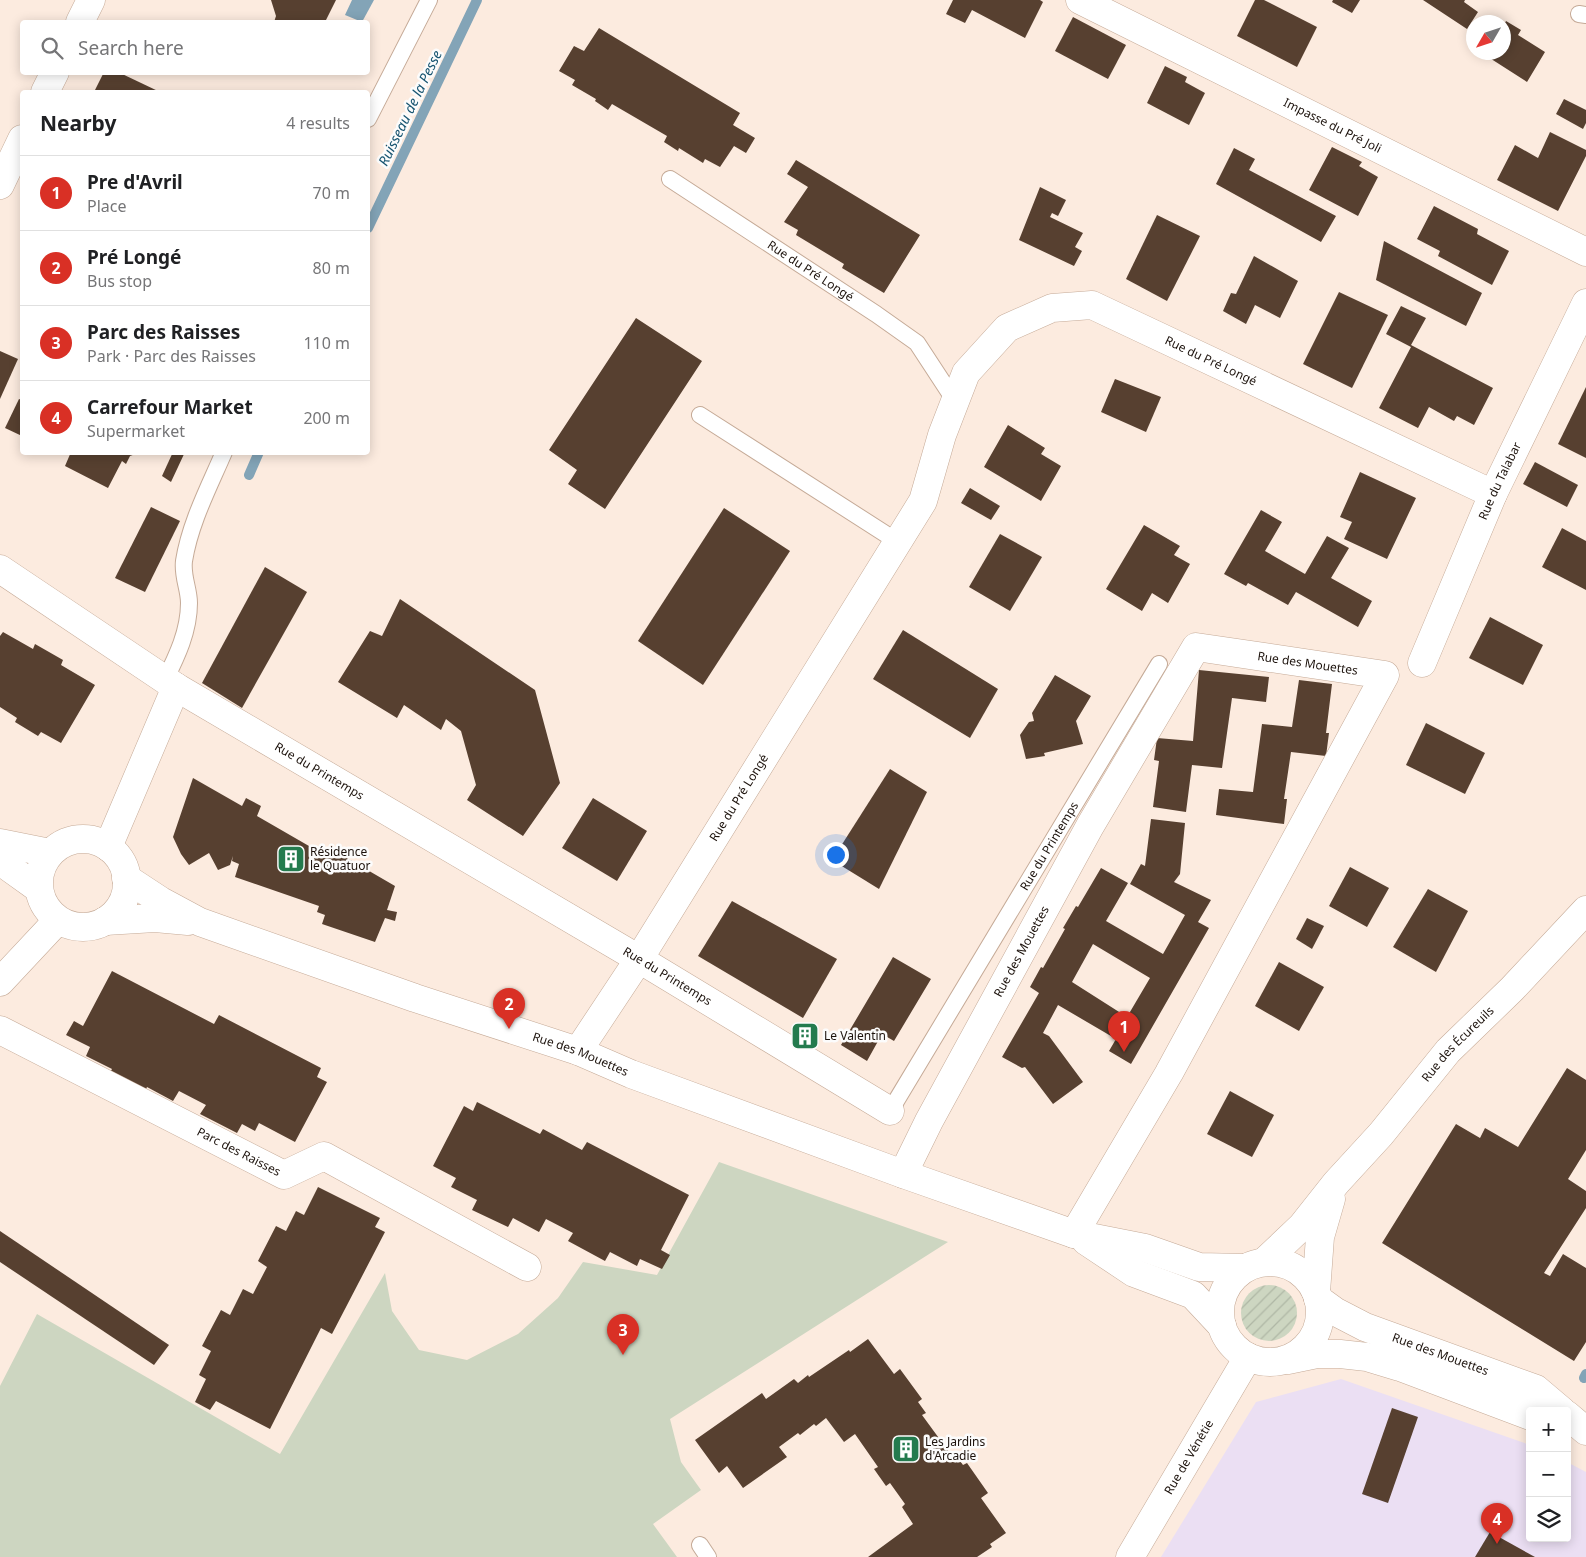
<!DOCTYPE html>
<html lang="en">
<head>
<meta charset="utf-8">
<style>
	:root { --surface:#fff; --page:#f6f6f6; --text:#202124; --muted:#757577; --line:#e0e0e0; --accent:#d93025 }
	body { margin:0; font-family:"Noto Sans",sans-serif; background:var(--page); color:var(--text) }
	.controls { position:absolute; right:15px; bottom:15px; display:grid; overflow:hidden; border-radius:5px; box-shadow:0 2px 12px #0003 }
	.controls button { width:45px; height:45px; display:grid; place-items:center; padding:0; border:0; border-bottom:1px solid var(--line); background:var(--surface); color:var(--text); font:25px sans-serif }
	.compass { position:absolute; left:1466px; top:15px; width:45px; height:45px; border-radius:50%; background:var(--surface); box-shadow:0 2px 12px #0003; rotate:231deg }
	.you { position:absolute; left:835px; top:854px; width:18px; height:18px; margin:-12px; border:4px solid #fff; border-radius:50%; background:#1a73e8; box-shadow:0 0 0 8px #1a73e833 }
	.badge { display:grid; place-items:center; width:32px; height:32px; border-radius:50%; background:var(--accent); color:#fff; font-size:16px; font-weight:700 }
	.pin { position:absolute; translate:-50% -41px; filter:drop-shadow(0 1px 2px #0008) }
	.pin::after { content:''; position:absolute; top:26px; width:18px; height:15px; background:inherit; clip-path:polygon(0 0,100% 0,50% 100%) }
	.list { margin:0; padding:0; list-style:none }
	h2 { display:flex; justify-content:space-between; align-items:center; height:65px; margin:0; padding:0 20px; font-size:21px }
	h2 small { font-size:16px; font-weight:400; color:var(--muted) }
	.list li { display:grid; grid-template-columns:32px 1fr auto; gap:15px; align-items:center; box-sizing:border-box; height:75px; padding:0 20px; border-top:1px solid var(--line) }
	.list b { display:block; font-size:19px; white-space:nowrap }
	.list p { margin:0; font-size:16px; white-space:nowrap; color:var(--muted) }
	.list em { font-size:16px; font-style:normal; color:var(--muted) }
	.icon { flex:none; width:28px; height:28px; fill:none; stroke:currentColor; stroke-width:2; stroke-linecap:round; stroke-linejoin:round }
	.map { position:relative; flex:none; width:1586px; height:1557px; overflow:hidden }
	.search { position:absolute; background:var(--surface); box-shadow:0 2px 12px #0003; left:20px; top:20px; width:350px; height:55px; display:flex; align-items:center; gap:12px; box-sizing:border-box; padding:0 18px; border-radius:5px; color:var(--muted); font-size:19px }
	.panel { position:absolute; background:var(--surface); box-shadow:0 2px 12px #0003; left:20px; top:90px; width:350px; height:365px; border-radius:5px }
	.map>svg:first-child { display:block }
	.commercial { fill:#ebdff3 }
	.park { fill:#cdd6c1 }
	.garden { fill:url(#garden-furrows) }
	.water { fill:#83a4b7 }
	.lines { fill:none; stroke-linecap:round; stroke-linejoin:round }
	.stream { stroke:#83a4b7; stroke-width:10 }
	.building { fill:#574030; fill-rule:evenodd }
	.lane-casing { stroke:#c5aa97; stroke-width:18 }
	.street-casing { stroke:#c5aa97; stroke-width:29 }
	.lane { stroke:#fff; stroke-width:16 }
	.street { stroke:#fff; stroke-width:28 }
	.labels { text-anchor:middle; stroke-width:5; stroke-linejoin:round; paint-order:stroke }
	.street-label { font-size:12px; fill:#1c120c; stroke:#fcfcfc }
	.poi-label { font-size:12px; fill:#1c120c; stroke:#fcfcfc; text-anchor:start }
	.water-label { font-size:14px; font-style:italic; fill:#175470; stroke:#fcfcfc }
</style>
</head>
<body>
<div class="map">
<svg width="1586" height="1557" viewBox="0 0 1586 1557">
	<defs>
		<pattern id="garden-furrows" width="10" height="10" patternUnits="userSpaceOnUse" patternTransform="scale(1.25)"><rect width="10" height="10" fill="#cdd6c1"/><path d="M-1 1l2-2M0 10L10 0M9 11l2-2" fill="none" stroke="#afb7a5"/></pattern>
	</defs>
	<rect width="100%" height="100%" fill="#fcebdf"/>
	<path class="commercial" d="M1341,1379L1530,1445V1538H1567V1462L1586,1472V1557H1161L1256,1402Z"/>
	<path class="park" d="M719,1162L948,1242L670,1419L681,1462L701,1490L653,1524L677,1557H0V1386L37,1314L280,1454L385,1273L392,1311L419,1350L467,1360L518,1334L558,1298L583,1262L657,1275Z"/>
	<circle class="garden" cx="1269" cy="1313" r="28"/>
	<path class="water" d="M352,0H374L362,22L345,15Z"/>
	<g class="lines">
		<g class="stream">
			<path d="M368,228L477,0"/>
			<path d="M249,475L259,452"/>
			<path d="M1584,1378L1586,1374"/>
		</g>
	</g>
	<g class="building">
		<path d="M271,0H336L325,22H274L276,16Z"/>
		<path d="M953,0H1040L1043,2L1025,38L972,10L965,23L946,14Z"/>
		<path d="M1255,0H1264L1317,27L1297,67L1237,36Z"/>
		<path d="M1333,0H1360L1352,13L1332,2Z"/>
		<path d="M1423,0H1465L1464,2L1478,12L1467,29Z"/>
		<path d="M1073,17L1126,45L1108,79L1055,51Z"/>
		<path d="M1506,21L1521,30L1518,35L1545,52L1527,82L1485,55L1487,52H1504V25Z"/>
		<path d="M599,28L740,113L733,125L755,138L746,153L734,146L720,167L705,159L703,163L679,148L678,151L664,142L667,136L612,104L608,110L595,101L596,99L572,85L575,80L559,71L574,46L584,51Z"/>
		<path d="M1165,66L1187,77L1185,82L1205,93L1189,125L1147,103Z"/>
		<path d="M104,72H118L160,92H94Z"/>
		<path d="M1564,99L1586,110V123L1583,129L1556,114Z"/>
		<path d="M1550,132L1586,150V156L1558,211L1497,180L1515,145L1538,158Z"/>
		<path d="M1332,147L1362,162L1359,166L1378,177L1358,216L1309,190Z"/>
		<path d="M1234,148L1255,159L1249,170L1336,216L1321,242L1216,184Z"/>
		<path d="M796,160L920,235L884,293L842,268L844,264L796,235L798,230L784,222L808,187L787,174Z"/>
		<path d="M1040,187L1066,200L1058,216L1052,213L1050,217L1083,233L1075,247L1082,251L1074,266L1019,240Z"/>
		<path d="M1434,206L1478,229L1477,234L1509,251L1492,285L1438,256L1440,251L1417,239Z"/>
		<path d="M1157,215L1200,236L1167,301L1126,279Z"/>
		<path d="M1384,241L1482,293L1466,326L1376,280Z"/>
		<path d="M1254,256L1298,281L1280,318L1255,305L1246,324L1223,311L1231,293L1236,294Z"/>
		<path d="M1339,292L1388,315L1352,388L1303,364Z"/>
		<path d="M1401,306L1426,318L1411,345L1493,388L1474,425L1457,416L1454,421L1429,407L1418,428L1379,408L1411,347L1386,334Z"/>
		<path d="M636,318L702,361L605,509L568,484L577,470L549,450Z"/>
		<path d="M0,351L18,359L0,399Z"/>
		<path d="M1115,379L1161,397L1146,432L1101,412Z"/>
		<path d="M1586,387V458L1558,444Z"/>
		<path d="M19,399L22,400V436L5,428Z"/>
		<path d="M1008,425L1045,448L1041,454L1061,466L1041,501L984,467Z"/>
		<path d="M71,452L138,453L130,456L126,464L122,461L108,488L65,466Z"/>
		<path d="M173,452H185L171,482L162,476Z"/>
		<path d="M1535,462L1578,485L1567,507L1523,484Z"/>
		<path d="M1360,472L1416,498L1387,559L1344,539L1352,522L1340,517Z"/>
		<path d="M970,488L1000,506L991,520L961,503Z"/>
		<path d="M151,507L180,521L145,592L115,578Z"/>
		<path d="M724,508L790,551L703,685L638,641Z"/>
		<path d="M1261,510L1282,522L1265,551L1305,574L1327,536L1349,548L1331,578L1372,601L1358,627L1296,592L1288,605L1248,583L1246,586L1224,574Z"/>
		<path d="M1144,525L1180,546L1174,555L1190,564L1168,603L1152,593L1142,611L1106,589Z"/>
		<path d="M1562,528L1586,541V590L1542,567Z"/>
		<path d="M1000,534L1042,557L1010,611L969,587Z"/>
		<path d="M265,567L307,592L242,708L202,683Z"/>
		<path d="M400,599L535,690L560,783L523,836L467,800L476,785L461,731L446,719L441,730L404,705L397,718L338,682L370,631L382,636Z"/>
		<path d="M1490,617L1543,645L1523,685L1469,658Z"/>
		<path d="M903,630L998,689L970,738L873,679Z"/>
		<path d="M3,632L33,649L35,644L63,660L61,665L95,685L61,743L41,732L38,736L15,722L17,718L0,707V636Z"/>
		<path d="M1199,670L1269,677L1266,702L1232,698L1222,768L1192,765L1186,812L1153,807L1159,761L1154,760L1157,738L1193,741Z"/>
		<path d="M1055,675L1091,696L1076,721L1083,744L1044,753L1045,756L1026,759L1020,735L1029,722L1034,721L1032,713Z"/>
		<path d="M1299,680L1332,684L1326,733H1329L1326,756L1291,752L1284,799H1287L1284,824L1216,815L1219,789L1253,792L1262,724L1292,727Z"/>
		<path d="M1426,723L1485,753L1465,794L1406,765Z"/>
		<path d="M890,769L927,792L879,889L832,860Z"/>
		<path d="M193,778L242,806L246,798L261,806L257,816L328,857L333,850L395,886L387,910L397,912L395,921L385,918L375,942L322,924L325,915L317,912L319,906L235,877L239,864L232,861L233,856L230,865L218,870L209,853L189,865L181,854L173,837Z"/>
		<path d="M593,798L647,831L617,881L562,848Z"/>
		<path d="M1151,819L1185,823L1180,874L1174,882L1211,900L1198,922L1209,928L1131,1064L1109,1051L1116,1039L1058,1005L1043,1033L1049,1036L1083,1082L1053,1104L1025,1067L1022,1068L1002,1057L1039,993L1030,987L1041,967L1043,968L1065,929L1063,928L1076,906L1078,907L1101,868L1128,883L1106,921L1163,954L1185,915L1130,884L1141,864L1145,866ZM1093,944L1150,978L1127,1017L1072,982Z"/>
		<path d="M1350,867L1389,888L1367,927L1329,906Z"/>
		<path d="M1428,889L1468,911L1436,972L1393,947Z"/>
		<path d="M732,901L837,959L803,1018L698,956Z"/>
		<path d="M1307,918L1324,926L1312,949L1296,939Z"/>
		<path d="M893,957L931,979L894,1041L882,1034L867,1061L841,1045Z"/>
		<path d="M1279,962L1324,987L1299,1031L1255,1006Z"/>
		<path d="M112,971L214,1024L219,1015L321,1068L317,1077L327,1082L295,1142L259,1123L255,1131L242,1124L237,1133L200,1114L206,1105L179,1091L173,1101L147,1087L143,1096L107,1078L112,1069L86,1056L90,1047L66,1035L74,1021L83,1026Z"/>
		<path d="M800,1027L815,1036L810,1045L795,1037Z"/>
		<path d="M1567,1068L1586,1080V1150L1568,1179L1586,1191V1208L1544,1273L1550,1276L1563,1254L1586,1268V1342L1574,1361L1382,1243L1456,1124L1480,1138L1485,1128L1518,1147Z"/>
		<path d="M1230,1091L1274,1115L1252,1157L1207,1134Z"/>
		<path d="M477,1102L540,1134L543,1129L582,1150L587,1142L689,1195L661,1250L670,1255L662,1269L640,1259L637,1266L610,1252L605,1261L568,1241L573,1233L546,1219L539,1232L513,1218L508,1227L472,1210L477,1200L451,1187L456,1178L433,1166L464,1106L473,1111Z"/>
		<path d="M318,1187L380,1218L375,1227L385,1232L332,1334L321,1328L270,1429L216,1401L210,1410L195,1402L206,1379L199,1375L211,1351L202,1346L221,1310L230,1315L243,1289L253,1294L267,1267L258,1261L276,1226L286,1231L296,1211L304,1215Z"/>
		<path d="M0,1231L169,1345L154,1365L0,1262Z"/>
		<path d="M868,1339L894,1374L900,1369L922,1399L918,1402L926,1413L922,1415L952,1456L955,1454L963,1465L967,1463L988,1493L981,1498L1006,1533L990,1544L992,1547L977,1557H868L913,1524L902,1507L905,1504L890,1483L886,1486L874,1469L878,1467L855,1434L844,1442L826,1418L816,1426L814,1424L800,1435L798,1433L779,1447L787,1457L743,1488L727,1466L719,1473L695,1440L762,1393L766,1399L794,1379L798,1383L808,1375L809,1377L849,1350L850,1352Z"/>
		<path d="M1392,1408L1418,1417L1388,1503L1362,1494Z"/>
		<path d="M1490,1532L1535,1557H1475Z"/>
	</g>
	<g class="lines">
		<defs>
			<g id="lane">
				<path d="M1579,14L1586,15"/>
				<path d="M368,119L429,0"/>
				<path id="s1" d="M670,179L876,314L917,343L955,401"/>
				<path d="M700,415L898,542"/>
				<path d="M165,680C177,656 189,631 189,603C189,589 182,576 184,561C190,523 209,487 224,452"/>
				<path id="s2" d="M890,1111L1159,664"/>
				<path d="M700,1545L708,1557"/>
			</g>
			<g id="street">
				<path id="s3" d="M1080,0L1586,252"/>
				<path d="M80,22L91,0"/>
				<path d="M45,92L55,72"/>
				<path d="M0,185L22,139"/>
				<path id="s4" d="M0,569L176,687L639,959L890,1111"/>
				<path id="s5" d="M1422,663L1493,494L1586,303"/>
				<circle cx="83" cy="883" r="44"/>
				<path d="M0,843L50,853"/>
				<path d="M108,847L176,687"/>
				<path d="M0,861L39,889"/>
				<path id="s6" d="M126,878L161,901L200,922L415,998L578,1051L631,1074L903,1174L1074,1234L1145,1248L1199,1267L1245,1268"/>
				<path d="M105,921L155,918L188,921"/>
				<path d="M0,982L58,920"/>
				<path id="s7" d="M0,1030L284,1175L324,1156L527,1267"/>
				<path id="s8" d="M578,1051L639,959L923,501L942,435L966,373L1007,328L1052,308L1092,305L1493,494"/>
				<path id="s9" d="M903,1174L929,1121L1090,826L1196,647L1385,675L1169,1073L1074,1234"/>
				<path d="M1086,1241L1134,1273L1193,1295L1222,1326"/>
				<path id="s10" d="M1264,1262L1302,1226L1336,1183L1381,1134L1448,1051L1512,989L1586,910"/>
				<circle cx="1270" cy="1312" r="50"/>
				<path d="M1316,1292L1320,1237L1331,1199"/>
				<path id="s11" d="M1318,1299L1336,1312L1365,1327L1536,1389L1562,1411"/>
				<path d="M1288,1360L1317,1354H1340L1367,1357L1400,1367L1530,1416"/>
				<path d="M1567,1415L1586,1431"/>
				<path id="s12" d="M1130,1557L1248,1357"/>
			</g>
		</defs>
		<use href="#lane" class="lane-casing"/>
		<use href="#street" class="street-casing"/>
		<use href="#lane" class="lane"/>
		<use href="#street" class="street"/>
	</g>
	<defs>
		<symbol id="building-square" viewBox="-11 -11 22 22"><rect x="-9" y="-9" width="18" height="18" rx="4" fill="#247b4e" stroke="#fcfcfc"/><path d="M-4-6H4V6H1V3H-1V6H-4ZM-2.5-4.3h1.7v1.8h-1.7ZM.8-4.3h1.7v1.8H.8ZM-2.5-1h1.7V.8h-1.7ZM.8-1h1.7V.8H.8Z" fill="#fff"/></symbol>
	</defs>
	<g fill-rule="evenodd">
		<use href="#building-square" x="275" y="843" width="32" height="32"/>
		<use href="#building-square" x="789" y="1020" width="32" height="32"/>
		<use href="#building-square" x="890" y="1433" width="32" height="32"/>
	</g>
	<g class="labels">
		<g class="street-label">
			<text dy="4" stroke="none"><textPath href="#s3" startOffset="282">Impasse du Pré Joli</textPath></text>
			<text dy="4" stroke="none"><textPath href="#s1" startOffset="168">Rue du Pré Longé</textPath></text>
			<text dy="4" stroke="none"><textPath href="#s8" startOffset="1066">Rue du Pré Longé</textPath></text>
			<text dy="4" stroke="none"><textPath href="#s5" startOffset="198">Rue du Talabar</textPath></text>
			<text dy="4" stroke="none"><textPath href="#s9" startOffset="716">Rue des Mouettes</textPath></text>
			<text dy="4" stroke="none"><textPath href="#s4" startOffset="378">Rue du Printemps</textPath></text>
			<text dy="4" stroke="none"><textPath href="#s8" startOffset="300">Rue du Pré Longé</textPath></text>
			<text dy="4" stroke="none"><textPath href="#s2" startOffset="309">Rue du Printemps</textPath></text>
			<text dy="4" stroke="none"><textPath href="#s9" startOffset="252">Rue des Mouettes</textPath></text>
			<text dy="4" stroke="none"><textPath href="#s4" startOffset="782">Rue du Printemps</textPath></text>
			<text dy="4" stroke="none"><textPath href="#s10" startOffset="292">Rue des Écureuils</textPath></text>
			<text dy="4" stroke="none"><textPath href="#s6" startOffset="489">Rue des Mouettes</textPath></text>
			<text dy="4" stroke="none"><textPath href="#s7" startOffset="268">Parc des Raisses</textPath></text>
			<text dy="4" stroke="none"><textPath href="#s11" startOffset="135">Rue des Mouettes</textPath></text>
			<text dy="4" stroke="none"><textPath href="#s12" startOffset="116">Rue de Vénétie</textPath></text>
		</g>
		<g class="poi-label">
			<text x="310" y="856">Résidence<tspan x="310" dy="14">le Quatuor</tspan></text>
			<text x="824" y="1040">Le Valentin</text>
			<text x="925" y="1446">Les Jardins<tspan x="925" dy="14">d'Arcadie</tspan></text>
		</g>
		<g class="water-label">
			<text transform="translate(410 108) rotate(-64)" y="5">Ruisseau de la Pesse</text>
		</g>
	</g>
</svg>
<div class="controls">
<button>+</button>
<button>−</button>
<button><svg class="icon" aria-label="layers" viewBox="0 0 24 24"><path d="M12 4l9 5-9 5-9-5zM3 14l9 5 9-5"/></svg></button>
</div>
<svg class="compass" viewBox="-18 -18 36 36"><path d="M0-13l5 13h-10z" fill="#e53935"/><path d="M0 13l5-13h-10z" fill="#757577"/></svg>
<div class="you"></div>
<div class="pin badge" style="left:1124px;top:1052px">1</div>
<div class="pin badge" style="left:509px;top:1029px">2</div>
<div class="pin badge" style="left:623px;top:1355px">3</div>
<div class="pin badge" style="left:1497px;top:1544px">4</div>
<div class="search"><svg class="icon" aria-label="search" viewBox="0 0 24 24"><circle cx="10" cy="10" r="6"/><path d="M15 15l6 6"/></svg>Search here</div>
<section class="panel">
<h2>Nearby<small>4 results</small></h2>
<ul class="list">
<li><span class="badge">1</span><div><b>Pre d'Avril</b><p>Place</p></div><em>70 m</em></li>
<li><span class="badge">2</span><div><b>Pré Longé</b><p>Bus stop</p></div><em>80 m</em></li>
<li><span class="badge">3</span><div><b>Parc des Raisses</b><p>Park · Parc des Raisses</p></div><em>110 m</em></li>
<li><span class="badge">4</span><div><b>Carrefour Market</b><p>Supermarket</p></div><em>200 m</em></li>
</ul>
</section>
</div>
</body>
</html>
